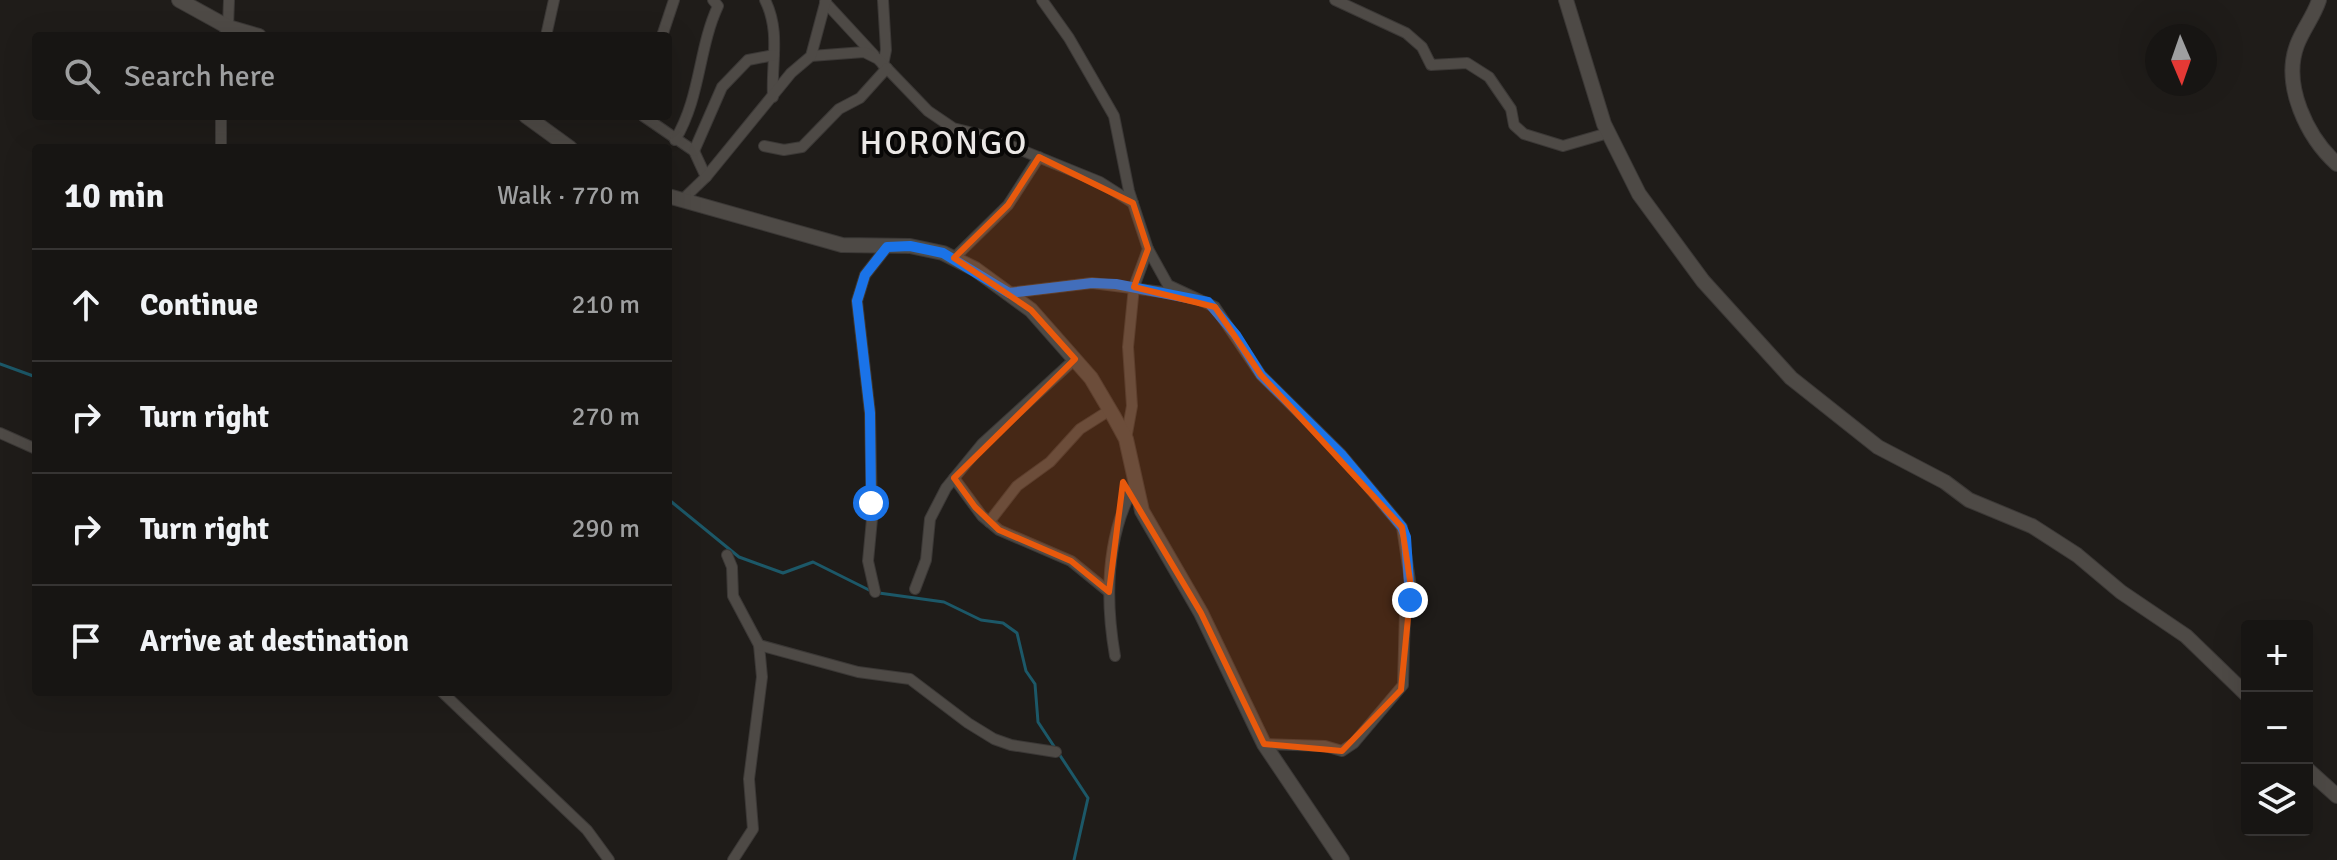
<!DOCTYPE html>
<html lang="en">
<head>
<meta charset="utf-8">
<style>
	:root { --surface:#171513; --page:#201e1c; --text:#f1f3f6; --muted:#9e9fa0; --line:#363433 }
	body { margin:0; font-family:Signika,sans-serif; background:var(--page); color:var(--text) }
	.controls { position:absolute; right:24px; bottom:24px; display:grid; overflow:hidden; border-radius:8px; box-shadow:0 8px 32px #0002 }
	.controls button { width:72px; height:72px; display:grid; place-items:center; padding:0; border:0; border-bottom:2px solid var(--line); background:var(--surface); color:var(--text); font:40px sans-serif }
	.compass { position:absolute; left:2145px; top:24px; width:72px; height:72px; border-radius:50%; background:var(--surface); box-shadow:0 8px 32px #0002; rotate:178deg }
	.stop { position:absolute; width:24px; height:24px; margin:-18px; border:6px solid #1a73e8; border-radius:50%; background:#fff }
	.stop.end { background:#1a73e8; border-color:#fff; box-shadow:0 2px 8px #0008 }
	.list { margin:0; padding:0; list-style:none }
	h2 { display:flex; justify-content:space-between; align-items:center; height:104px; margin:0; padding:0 32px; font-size:34px }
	h2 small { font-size:26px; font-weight:400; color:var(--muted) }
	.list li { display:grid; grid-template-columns:52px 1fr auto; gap:24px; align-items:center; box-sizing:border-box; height:112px; padding:0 32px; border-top:2px solid var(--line) }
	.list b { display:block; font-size:30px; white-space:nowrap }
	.list em { font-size:26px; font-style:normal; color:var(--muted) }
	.icon { flex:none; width:44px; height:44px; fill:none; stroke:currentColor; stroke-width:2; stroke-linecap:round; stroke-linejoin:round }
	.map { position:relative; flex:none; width:2337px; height:860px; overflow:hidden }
	.search { position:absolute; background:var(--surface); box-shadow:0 8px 32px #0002; left:32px; top:32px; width:640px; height:88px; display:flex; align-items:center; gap:20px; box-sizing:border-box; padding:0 28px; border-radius:8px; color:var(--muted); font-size:30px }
	.panel { position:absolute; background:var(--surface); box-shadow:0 8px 32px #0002; left:32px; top:144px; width:640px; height:552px; border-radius:8px }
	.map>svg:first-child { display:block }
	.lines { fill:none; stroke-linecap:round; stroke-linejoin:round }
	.stream { stroke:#1c5868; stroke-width:3 }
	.street-casing { stroke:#3b3836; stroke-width:12 }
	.secondary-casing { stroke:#3b3836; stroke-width:16 }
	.street { stroke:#4e4a46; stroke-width:10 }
	.secondary { stroke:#4e4a46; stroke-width:14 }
	.route { stroke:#1a73e8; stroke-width:10 }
	.marked { fill:#e8590c; fill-opacity:0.2; stroke:#e8590c; stroke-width:6; stroke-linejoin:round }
	.labels { text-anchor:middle; stroke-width:8; stroke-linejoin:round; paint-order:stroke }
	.quarter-label { font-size:34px; letter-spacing:2px; fill:#ebe8e6; stroke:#080706 }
</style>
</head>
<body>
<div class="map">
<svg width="2337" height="860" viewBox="0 0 2337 860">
	<rect width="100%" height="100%" fill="#1f1c19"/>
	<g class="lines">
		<g class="stream">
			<path d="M0,364L36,377"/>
			<path d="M668,499L739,557L783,573L813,562L871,591"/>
			<path d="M879,593L944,602L981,620L1003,623L1017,633L1026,671L1035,684L1038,722L1088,798L1074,860"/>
		</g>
		<defs>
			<g id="street">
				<path d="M765,0C781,32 771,63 773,97"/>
				<path d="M883,0L886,50L883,65"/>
				<path d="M1042,0L1069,38L1114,116L1129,191L1148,249L1134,287L1128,347L1132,406L1126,439"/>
				<path d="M1335,0L1406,33L1422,47L1431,65L1467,63L1489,77L1511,109L1514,125L1524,134L1563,146L1608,133"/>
				<path d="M825,2L874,55"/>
				<path d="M224,36L228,27L229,0"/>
				<path d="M546,36L554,0"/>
				<path d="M662,36L674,0"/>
				<path d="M811,56L864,52L878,59L928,111L953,128L989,137L1100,182L1133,203"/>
				<path d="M643,116L694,151L706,177"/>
				<path d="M675,140C701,97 698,49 718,6L713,0"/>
				<path d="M764,146L784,150L802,147L839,109L860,98L887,68"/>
				<path d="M221,148V116"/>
				<path d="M694,151L722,87L748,60L774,55"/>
				<path d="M681,201L706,177L791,73L811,56L826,0"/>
				<path d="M1148,249L1168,285L1215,307L1261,375L1341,454L1402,527L1411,587L1405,612L1403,685L1354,743L1342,751L1325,746L1264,744"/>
				<path d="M954,258L1008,205L1039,157"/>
				<path d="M1009,293L1092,283L1178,294"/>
				<path d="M0,433L36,449"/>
				<path d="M954,478L982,516L999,530L1071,561L1109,592"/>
				<path d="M989,522L1017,486L1050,462L1080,429L1110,410"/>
				<path d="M727,555L732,567L733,596L759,645L762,677L749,779L753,829L733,860"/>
				<path d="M915,589L926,560L930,519L946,488L982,444L1075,359"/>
				<path d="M875,592L868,561L872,519L870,413L857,301L865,275L887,247"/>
				<path d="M759,645L858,672L910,679L968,723L994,739L1011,745L1056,752"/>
				<path d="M1115,656C1105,598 1106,536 1135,484"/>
				<path d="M442,692L587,830L609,860"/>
			</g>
			<g id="secondary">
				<path d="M179,0L228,27L259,36"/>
				<path d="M1566,0L1604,124L1639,194L1703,281L1791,378L1878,447L1945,482L1969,500L2032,526L2077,555L2121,592L2186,636L2247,695"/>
				<path d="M2319,0C2314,16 2303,29 2297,45C2282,85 2307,137 2337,164"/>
				<path d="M526,116L570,148"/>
				<path d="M668,196L842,245L910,246L943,253L975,269L1031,310L1091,378L1114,417L1126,439L1142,511L1201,613L1264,744L1342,860"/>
				<path d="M2307,769L2337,796"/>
			</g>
		</defs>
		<use href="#street" class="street-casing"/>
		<use href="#secondary" class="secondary-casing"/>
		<use href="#street" class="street"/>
		<use href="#secondary" class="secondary"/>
	</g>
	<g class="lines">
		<path class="route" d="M871,503L870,413L857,301L865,275L887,247L910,246L943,253L1009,293L1092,283L1116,284L1208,302L1236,335L1261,375L1341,454L1402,527L1406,537L1410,600"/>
	</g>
	<path class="marked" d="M1039,157L1133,203L1148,249L1134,287L1215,307L1261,375L1402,527L1411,587L1401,690L1342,751L1264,744L1201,613L1123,482L1109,592L1071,561L999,530L975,507L954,478L1075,359L1031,310L954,258L1008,205Z"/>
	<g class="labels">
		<g class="quarter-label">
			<text x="944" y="154">HORONGO</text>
		</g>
	</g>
</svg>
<div class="controls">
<button>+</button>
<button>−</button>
<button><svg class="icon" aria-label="layers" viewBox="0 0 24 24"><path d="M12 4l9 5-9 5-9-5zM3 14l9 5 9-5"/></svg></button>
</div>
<svg class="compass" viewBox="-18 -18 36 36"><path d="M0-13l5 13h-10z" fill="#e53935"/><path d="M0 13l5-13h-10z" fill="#9e9fa0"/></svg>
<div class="stop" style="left:871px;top:503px"></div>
<div class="stop end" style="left:1410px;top:600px"></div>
<div class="search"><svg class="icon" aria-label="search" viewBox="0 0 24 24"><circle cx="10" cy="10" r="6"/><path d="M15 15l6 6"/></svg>Search here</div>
<section class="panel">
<h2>10 min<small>Walk · 770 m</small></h2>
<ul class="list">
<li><svg class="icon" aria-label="ahead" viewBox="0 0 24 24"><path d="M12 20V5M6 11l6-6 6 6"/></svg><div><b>Continue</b></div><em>210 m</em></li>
<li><svg class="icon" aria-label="right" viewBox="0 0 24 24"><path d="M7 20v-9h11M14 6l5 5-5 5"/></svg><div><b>Turn right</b></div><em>270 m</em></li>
<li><svg class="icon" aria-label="right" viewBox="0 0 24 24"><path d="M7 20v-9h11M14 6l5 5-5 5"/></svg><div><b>Turn right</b></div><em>290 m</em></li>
<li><svg class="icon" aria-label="arrive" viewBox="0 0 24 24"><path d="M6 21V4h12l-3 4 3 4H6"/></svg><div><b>Arrive at destination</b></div></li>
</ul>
</section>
</div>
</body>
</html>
